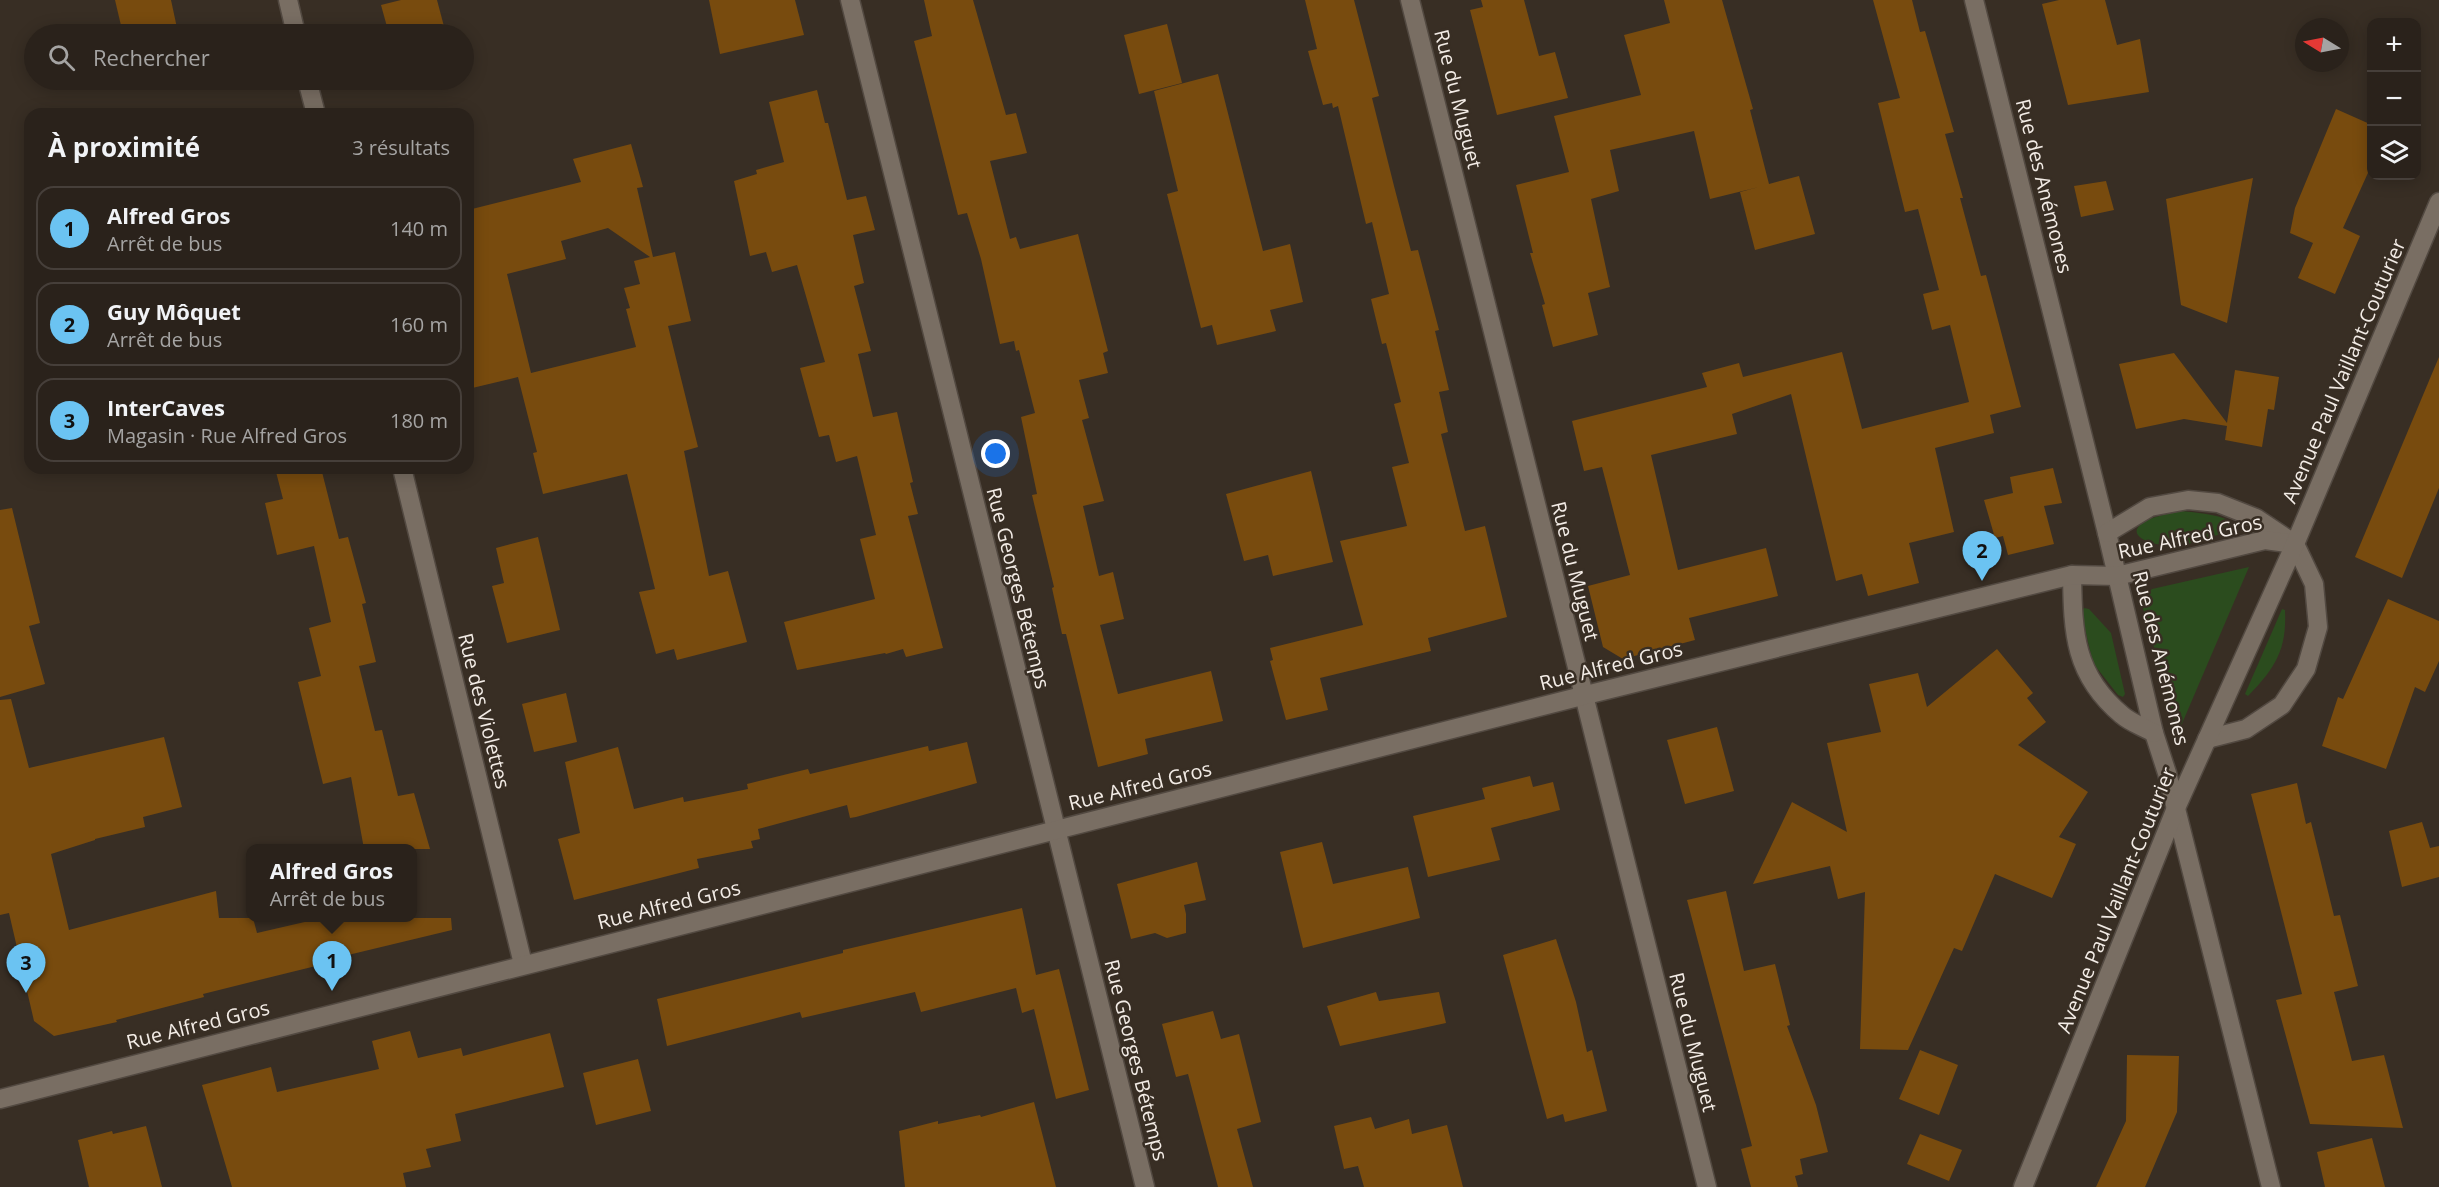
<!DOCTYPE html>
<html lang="fr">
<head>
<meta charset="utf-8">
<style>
	:root { --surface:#2a221b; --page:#322a24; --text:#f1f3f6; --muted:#a5a4a3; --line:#463f3a; --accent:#6bc3f2 }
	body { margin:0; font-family:"Open Sans",sans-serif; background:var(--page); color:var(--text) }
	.controls { position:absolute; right:18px; top:18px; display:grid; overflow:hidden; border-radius:12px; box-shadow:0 3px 15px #0003 }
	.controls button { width:54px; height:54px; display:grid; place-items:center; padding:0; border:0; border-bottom:2px solid var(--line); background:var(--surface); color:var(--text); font:30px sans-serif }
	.compass { position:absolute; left:2295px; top:18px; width:54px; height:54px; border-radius:50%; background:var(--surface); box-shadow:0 3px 15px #0003; rotate:280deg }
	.you { position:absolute; left:996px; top:454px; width:21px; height:21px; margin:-15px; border:4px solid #fff; border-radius:50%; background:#1a73e8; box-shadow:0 0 0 9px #1a73e833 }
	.badge { display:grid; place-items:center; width:39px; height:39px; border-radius:50%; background:var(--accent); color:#111; font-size:20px; font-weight:700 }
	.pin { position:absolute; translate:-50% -50px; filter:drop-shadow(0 2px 3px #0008) }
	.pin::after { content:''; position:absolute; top:32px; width:21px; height:18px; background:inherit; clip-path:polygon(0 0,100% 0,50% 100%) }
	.popup { position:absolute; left:246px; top:844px; width:171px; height:78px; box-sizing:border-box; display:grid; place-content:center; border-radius:12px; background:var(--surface); filter:drop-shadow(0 2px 4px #0005); font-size:20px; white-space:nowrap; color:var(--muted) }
	.popup b { font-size:22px; color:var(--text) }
	.popup::after { content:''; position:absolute; left:50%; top:100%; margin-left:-12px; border:12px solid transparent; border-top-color:var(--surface) }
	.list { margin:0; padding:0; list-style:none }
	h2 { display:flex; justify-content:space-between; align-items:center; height:78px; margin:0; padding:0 24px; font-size:26px }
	h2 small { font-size:20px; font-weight:400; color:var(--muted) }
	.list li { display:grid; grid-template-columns:39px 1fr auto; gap:18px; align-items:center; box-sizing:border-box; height:84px; margin:0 12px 12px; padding:0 12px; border:2px solid var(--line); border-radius:18px }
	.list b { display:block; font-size:22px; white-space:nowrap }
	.list p { margin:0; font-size:20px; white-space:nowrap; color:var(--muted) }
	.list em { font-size:20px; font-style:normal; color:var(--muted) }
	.icon { flex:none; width:33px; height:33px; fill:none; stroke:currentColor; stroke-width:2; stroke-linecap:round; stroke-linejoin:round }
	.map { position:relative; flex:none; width:2439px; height:1187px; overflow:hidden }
	.search { position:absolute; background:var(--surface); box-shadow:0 3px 15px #0003; left:24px; top:24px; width:450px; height:66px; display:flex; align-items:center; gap:15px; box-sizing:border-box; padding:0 21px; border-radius:33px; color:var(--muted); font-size:22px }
	.panel { position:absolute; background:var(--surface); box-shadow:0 3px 15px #0003; left:24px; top:108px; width:450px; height:366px; border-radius:18px }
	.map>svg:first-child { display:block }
	.green { fill:#2b4c1e }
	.building { fill:#784b0e; fill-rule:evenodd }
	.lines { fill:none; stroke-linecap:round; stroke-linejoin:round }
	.minor-casing { stroke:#524941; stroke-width:21 }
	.minor { stroke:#796e63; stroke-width:18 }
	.labels { text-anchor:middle; stroke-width:5; stroke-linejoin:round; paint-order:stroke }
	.street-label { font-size:20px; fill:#f3ece6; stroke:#382e24 }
</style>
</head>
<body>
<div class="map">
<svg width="2439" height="1187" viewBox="0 0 2439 1187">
	<rect width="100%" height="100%" fill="#382e24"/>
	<g class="green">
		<path d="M2181,511C2199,513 2222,514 2237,525L2235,529C2215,535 2191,546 2170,546C2162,546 2124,539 2141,524C2151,516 2169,514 2181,511Z"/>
		<path d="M2249,567L2178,733L2142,605L2144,597L2152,589Z"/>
		<path d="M2084,608L2089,609L2111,633L2125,694L2123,697L2118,695L2093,663L2081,612Z"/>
		<path d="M2282,609L2285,610C2287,650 2275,668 2248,696L2245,694Z"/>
	</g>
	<g class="building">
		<path d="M115,0H171L177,28L150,34H123Z"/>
		<path d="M401,0H437L446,34H389L381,5Z"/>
		<path d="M709,0H795L804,35L720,54Z"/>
		<path d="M924,0H973L1006,115L1016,113L1027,153L990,161L1010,239L1016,237L1020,249L1078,234L1108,351L1103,353L1108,373L1079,380L1089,418L1082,420L1104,501L1083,506L1099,576L1113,572L1124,619L1100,625L1118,694L1211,671L1223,721L1145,739L1148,754L1098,767L1066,634H1062L1052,588L1054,587L1032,495L1037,494L1021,417L1035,413L1019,350L1016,351L1014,341L1000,344L981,259L967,213L958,215L914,41L932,36Z"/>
		<path d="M1305,0H1354L1379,96L1372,98L1394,186L1411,251L1418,250L1439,330L1435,331L1449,390L1439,392L1448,432L1441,434L1465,531L1485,526L1507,617L1428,638L1431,651L1320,678L1328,710L1286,720L1270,661L1273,660L1270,648L1363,625L1340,541L1407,526L1392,467L1409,463L1394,404L1401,402L1386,343L1382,344L1371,299L1389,294L1372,222L1366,224L1338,106L1333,108L1332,103L1323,105L1308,51L1317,49Z"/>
		<path d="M1481,0H1524L1539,56L1555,52L1568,98L1497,115L1470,10L1483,7Z"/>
		<path d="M1664,0H1722L1753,109L1750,110L1769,184L1799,176L1815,234L1755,250L1740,192L1759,187L1710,199L1694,131L1610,150L1619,191L1591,199L1610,287L1588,293L1598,335L1553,347L1542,305L1545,304L1530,253H1533L1516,185L1569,172L1554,116L1641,95L1624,35L1670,23Z"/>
		<path d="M1873,0H1912L1920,32L1925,31L1954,132L1945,134L1963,198H1960L1981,276L1986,275L2021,407L1990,415L1994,433L1935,448L1954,532L1909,543L1919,583L1868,596L1862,574L1836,581L1791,394L1732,414L1737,434L1651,455L1678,570L1766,548L1778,596L1689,618L1695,640L1623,659L1603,647L1588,586L1630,575L1602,467L1584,471L1572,421L1707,387L1702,373L1739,363L1743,377L1842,352L1862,429L1969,402L1950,325L1932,330L1923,294L1939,290L1918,209L1905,212L1878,103L1900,98Z"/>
		<path d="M2059,0H2105L2117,45L2140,39L2149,92L2068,105L2042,4Z"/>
		<path d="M1167,24L1182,83L1139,94L1124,35Z"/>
		<path d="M1218,74L1263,251L1290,244L1303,302L1270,310L1276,331L1217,345L1212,325L1201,328L1167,194L1178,191L1154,91Z"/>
		<path d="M817,90L825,123H828L847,200L866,196L875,230L853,235L864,283L854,286L871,351L858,354L873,417L897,412L913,482L910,483L918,514L908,516L943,648L906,657L903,649L886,654L885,653L797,670L784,622L875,599L860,539L876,535L857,456L836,462L829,435L819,437L800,368L825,362L797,265L772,272L766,252L750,256L734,181L757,174L756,170L784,162L769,102Z"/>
		<path d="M2336,109L2372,125V164L2343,228L2360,236L2335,294L2298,278L2313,243L2290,233L2295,208Z"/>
		<path d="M631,144L643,187L637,188L653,257L675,252L691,321L668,326L698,447L684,451L709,576L728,571L747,642L677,660L674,649L656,654L639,592L655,589L627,474L543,494L533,453L537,452L518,377L468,389V210L581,182L573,159ZM608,228L650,257L634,261L640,284L624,288L630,308L626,309L636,347L531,373L507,274L566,259L561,241Z"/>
		<path d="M2253,178L2227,323L2181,305L2166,199Z"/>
		<path d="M2106,181L2114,210L2081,217L2074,186Z"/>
		<path d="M2174,353L2227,423L2235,370L2279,377L2274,410L2268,409L2262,447L2225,440L2227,426L2184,419L2136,429L2119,364Z"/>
		<path d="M2439,357V488L2402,578L2355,557Z"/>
		<path d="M275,468H321L339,539L348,537L366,603L362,604L376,662L359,666L375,731L382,730L398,796L414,793L430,849H364L351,777L323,784L298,682L321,676L309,628L331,622L314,546L277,555L265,503L283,499Z"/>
		<path d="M2053,468L2062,503L2044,506L2054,544L2008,555L2003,536L1995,538L1984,500L2013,493L2010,477Z"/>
		<path d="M1311,471L1333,562L1273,576L1268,555L1244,561L1226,494Z"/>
		<path d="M12,508L40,623L29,626L45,684L0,697V510Z"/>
		<path d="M538,537L560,630L507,643L492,586L504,583L496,548Z"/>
		<path d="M2388,599L2439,621V661L2425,692L2415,687L2386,769L2322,746L2338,697L2343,699Z"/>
		<path d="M1997,649L2033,693L2027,698L2046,722L2018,745L2088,792L2059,837L2076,844L2052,898L1995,874L1962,951L1954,948L1908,1050L1860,1049L1865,892L1838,899L1830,866L1753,884L1792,802L1847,832L1827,743L1881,732L1869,684L1918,673L1927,707Z"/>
		<path d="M566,693L577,742L534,752L522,704Z"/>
		<path d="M11,699L29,768L164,737L182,807L143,817L145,827L95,839V840L51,854L69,930L216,891L219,918H253L257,933L322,918H451L452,930L319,962L320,965L203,994L204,997L116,1020L117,1022L54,1036L34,1021L9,913L0,915V700Z"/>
		<path d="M1717,727L1734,791L1685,804L1667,740Z"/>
		<path d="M967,742L977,783L856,817L850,818L847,805L758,829L760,839L751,841L753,848L697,859L699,868L574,900L558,839L580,833L565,762L618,747L634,809L683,797L684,802L748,789L747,784L808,769L810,774L928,746L929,751Z"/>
		<path d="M1530,776L1533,787L1553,782L1560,810L1491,828L1500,860L1428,877L1413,816L1485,799L1482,788Z"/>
		<path d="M2297,783L2306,824L2311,822L2334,916L2340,915L2358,986L2334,992L2352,1061L2384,1055L2403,1128L2310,1124L2276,1000L2302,994L2251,794Z"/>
		<path d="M2422,822L2430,848L2439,846V877L2402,887L2389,831Z"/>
		<path d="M1322,842L1333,884L1408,867L1420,918L1303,948L1280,852Z"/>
		<path d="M1197,862L1206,900L1184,905L1186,914V933L1167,938L1155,933L1131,939L1117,884Z"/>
		<path d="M1726,891L1744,971L1775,964L1790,1025L1787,1026L1816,1105L1828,1152L1800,1159L1803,1174L1795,1176L1798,1187H1751L1741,1149L1752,1146L1687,900Z"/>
		<path d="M1022,908L1036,975L1059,969L1089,1090L1056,1099L1034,1009L1022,1013L1016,988L921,1012L915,992L802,1018L800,1012L667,1046L657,999L843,953V950Z"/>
		<path d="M1556,939L1576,1002L1587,1052L1592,1050L1607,1111L1565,1122L1563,1114L1547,1119L1503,955Z"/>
		<path d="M1376,992L1379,1001L1439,992L1446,1023L1340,1046L1327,1006Z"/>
		<path d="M1213,1011L1221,1039L1239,1034L1261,1122L1237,1129L1253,1187H1218L1188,1074L1176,1077L1162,1024Z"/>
		<path d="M410,1031L418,1058L461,1048L463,1056L550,1033L564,1087L455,1114L461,1141L426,1149L431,1167L403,1173L406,1187H232L202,1085L271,1067L277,1092L379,1069L372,1041Z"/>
		<path d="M1920,1050L1958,1065L1939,1115L1899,1099Z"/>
		<path d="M2127,1055L2179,1056L2177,1112L2145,1187H2096L2126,1121Z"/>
		<path d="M638,1059L651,1111L596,1125L583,1073Z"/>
		<path d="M1034,1102L1056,1187H905L899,1131L938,1121V1124L980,1115L981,1117Z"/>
		<path d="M1371,1117L1375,1129L1409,1119L1412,1134L1447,1125L1463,1187H1364L1358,1166L1344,1169L1334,1126Z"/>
		<path d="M146,1126L162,1187H89L78,1140L112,1131L113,1134Z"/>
		<path d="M1920,1134L1962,1150L1949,1181L1907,1164Z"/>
		<path d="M2372,1138L2385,1187H2325L2317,1152Z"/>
	</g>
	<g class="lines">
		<defs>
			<g id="minor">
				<path d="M288,0L296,34"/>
				<path d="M850,0L1145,1187"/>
				<path d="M1410,0L1707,1187"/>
				<path d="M1974,0L2107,533L2154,733L2167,773L2271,1187"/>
				<path d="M307,80L316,114"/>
				<path d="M402,468L523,964"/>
				<path d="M2107,533L2150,507L2188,500L2218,503L2256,518L2295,544L2314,584L2318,627L2306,669L2282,705L2246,729L2207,739"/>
				<path d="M2072,575C2073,633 2074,675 2122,715C2131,723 2144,727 2154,733"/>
				<path d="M0,1099L1582,696L2072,575L2117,576L2265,540L2295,544"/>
				<path d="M2023,1187L2176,808L2295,544L2439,202"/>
			</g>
		</defs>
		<use href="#minor" class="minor-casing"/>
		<use href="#minor" class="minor"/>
	</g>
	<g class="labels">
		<g class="street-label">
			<text transform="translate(1458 99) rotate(76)" y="7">Rue du Muguet</text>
			<text transform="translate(2044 186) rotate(76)" y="7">Rue des Anémones</text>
			<text transform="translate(2344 371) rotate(-67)" y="7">Avenue Paul Vaillant-Couturier</text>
			<text transform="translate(2190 537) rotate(-12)" y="7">Rue Alfred Gros</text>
			<text transform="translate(1575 571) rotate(76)" y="7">Rue du Muguet</text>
			<text transform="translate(1018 588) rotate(76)" y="7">Rue Georges Bétemps</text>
			<text transform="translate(2161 658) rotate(76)" y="7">Rue des Anémones</text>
			<text transform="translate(1611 666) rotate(-14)" y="7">Rue Alfred Gros</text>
			<text transform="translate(484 711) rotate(76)" y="7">Rue des Violettes</text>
			<text transform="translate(1140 786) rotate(-14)" y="7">Rue Alfred Gros</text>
			<text transform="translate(2116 900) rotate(-68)" y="7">Avenue Paul Vaillant-Couturier</text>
			<text transform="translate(669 905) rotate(-14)" y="7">Rue Alfred Gros</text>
			<text transform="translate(198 1025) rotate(-14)" y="7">Rue Alfred Gros</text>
			<text transform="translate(1693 1042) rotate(76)" y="7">Rue du Muguet</text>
			<text transform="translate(1136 1060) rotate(76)" y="7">Rue Georges Bétemps</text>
		</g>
	</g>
</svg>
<div class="controls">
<button>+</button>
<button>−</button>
<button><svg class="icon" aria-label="layers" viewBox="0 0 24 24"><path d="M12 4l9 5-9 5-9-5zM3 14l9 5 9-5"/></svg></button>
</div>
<svg class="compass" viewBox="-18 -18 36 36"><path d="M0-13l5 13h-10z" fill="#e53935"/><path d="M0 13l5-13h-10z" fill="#a5a4a3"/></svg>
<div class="you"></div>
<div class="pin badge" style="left:332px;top:991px">1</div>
<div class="popup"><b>Alfred Gros</b>Arrêt de bus</div>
<div class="pin badge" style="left:1982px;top:581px">2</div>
<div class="pin badge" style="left:26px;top:993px">3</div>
<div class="search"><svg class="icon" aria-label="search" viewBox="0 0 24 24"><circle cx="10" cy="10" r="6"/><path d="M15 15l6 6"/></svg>Rechercher</div>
<section class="panel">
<h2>À proximité<small>3 résultats</small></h2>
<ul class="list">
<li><span class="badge">1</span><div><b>Alfred Gros</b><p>Arrêt de bus</p></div><em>140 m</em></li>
<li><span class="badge">2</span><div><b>Guy Môquet</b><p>Arrêt de bus</p></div><em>160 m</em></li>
<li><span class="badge">3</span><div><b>InterCaves</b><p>Magasin · Rue Alfred Gros</p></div><em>180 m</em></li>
</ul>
</section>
</div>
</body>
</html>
